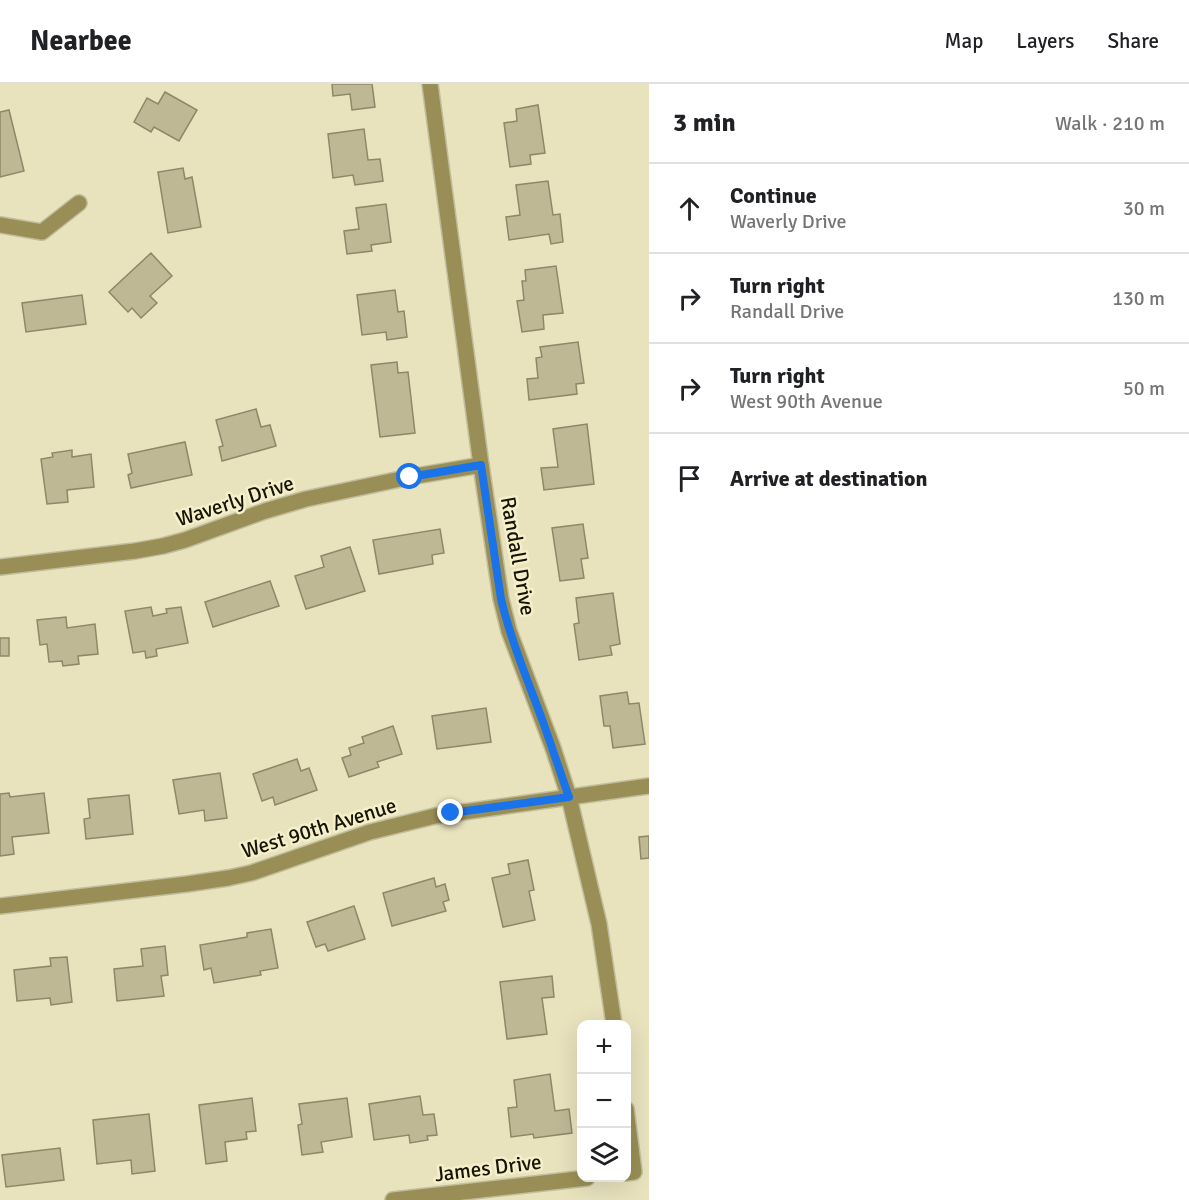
<!DOCTYPE html>
<html lang="en">
<head>
<meta charset="utf-8">
<style>
	:root { --surface:#fff; --page:#f2f2f2; --text:#202124; --muted:#757577; --line:#e0e0e0 }
	body { margin:0; font-family:Signika,sans-serif; background:var(--page); color:var(--text) }
	.controls { position:absolute; right:18px; bottom:18px; display:grid; overflow:hidden; border-radius:12px; box-shadow:0 6px 24px #0002 }
	.controls button { width:54px; height:54px; display:grid; place-items:center; padding:0; border:0; border-bottom:2px solid var(--line); background:var(--surface); color:var(--text); font:30px sans-serif }
	.stop { position:absolute; width:18px; height:18px; margin:-14px; border:4px solid #1a73e8; border-radius:50%; background:#fff }
	.stop.end { background:#1a73e8; border-color:#fff; box-shadow:0 2px 6px #0008 }
	.list { margin:0; padding:0; list-style:none }
	h2 { display:flex; justify-content:space-between; align-items:center; height:78px; margin:0; padding:0 24px; font-size:26px }
	h2 small { font-size:20px; font-weight:400; color:var(--muted) }
	.list li { display:grid; grid-template-columns:39px 1fr auto; gap:18px; align-items:center; box-sizing:border-box; height:90px; padding:0 24px; border-top:2px solid var(--line) }
	.list b { display:block; font-size:22px; white-space:nowrap }
	.list p { margin:0; font-size:20px; white-space:nowrap; color:var(--muted) }
	.list em { font-size:20px; font-style:normal; color:var(--muted) }
	.icon { flex:none; width:33px; height:33px; fill:none; stroke:currentColor; stroke-width:2; stroke-linecap:round; stroke-linejoin:round }
	.map { position:relative; flex:none; width:649px; height:1116px; overflow:hidden }
	header { display:flex; align-items:center; gap:36px; box-sizing:border-box; height:84px; padding:0 30px; background:var(--surface); border-bottom:2px solid var(--line) }
	header strong { font-size:28px }
	nav { display:flex; gap:33px; margin-inline-start:auto; font-size:21px }
	main { display:flex }
	aside { flex:1; background:var(--surface) }
	.map>svg:first-child { display:block }
	.building { fill:#beb894; stroke:#8d8866; stroke-width:1.5 }
	.lines { fill:none; stroke-linecap:round; stroke-linejoin:round }
	.minor-casing { stroke:#c2bd9c; stroke-width:18 }
	.minor { stroke:#998f56; stroke-width:15 }
	.route { stroke:#1a73e8; stroke-width:8 }
	.labels { text-anchor:middle; stroke-width:5; stroke-linejoin:round; paint-order:stroke }
	.street-label { font-size:21px; fill:#161407; stroke:#f5efca }
</style>
</head>
<body>
<header>
<strong>Nearbee</strong>
<nav><a>Map</a><a>Layers</a><a>Share</a></nav>
</header>
<main>
<div class="map">
<svg width="649" height="1116" viewBox="0 0 649 1116">
	<rect width="100%" height="100%" fill="#e8e2bd"/>
	<g class="building">
		<path d="M332,0H372L375,23L352,26L350,10L333,12Z"/>
		<path d="M165,8L197,26L179,57L154,43L151,48L134,38L147,14L158,20Z"/>
		<path d="M538,21L545,69L530,71L531,80L510,83L504,39L517,37L516,25Z"/>
		<path d="M9,26L24,87L0,93V28Z"/>
		<path d="M364,45L368,76L380,75L383,97L355,101L353,91L333,94L328,50Z"/>
		<path d="M183,84L185,95L192,93L201,143L168,149L158,88Z"/>
		<path d="M548,97L553,131L560,130L563,158L551,160L549,150L509,156L506,133L520,131L516,101Z"/>
		<path d="M386,120L391,158L371,161L372,167L347,170L344,147L359,145L356,124Z"/>
		<path d="M151,169L172,192L150,212L157,219L141,234L132,224L128,228L109,208Z"/>
		<path d="M556,182L563,229L543,231L544,245L522,248L517,217L524,216L522,197H526L525,186Z"/>
		<path d="M395,206L398,228L404,227L407,253L387,256L386,248L362,251L357,211Z"/>
		<path d="M82,211L86,240L26,248L22,219Z"/>
		<path d="M578,258L584,299L576,300L577,310L529,316L527,295L538,294L536,274L542,273L540,263Z"/>
		<path d="M397,278L398,289L408,288L415,349L380,353L371,281Z"/>
		<path d="M256,325L261,343L270,341L276,362L222,377L219,363L223,362L216,336Z"/>
		<path d="M587,340L594,400L544,406L541,384L558,383L553,345Z"/>
		<path d="M185,358L192,391L131,404L128,391L132,389L128,370Z"/>
		<path d="M72,366V373L91,370L94,403L67,406L68,418L47,420L41,375L53,373L52,369Z"/>
		<path d="M583,440L588,474L581,475L584,494L560,497L552,444Z"/>
		<path d="M440,445L444,469L432,471L433,480L379,490L373,456Z"/>
		<path d="M350,463L365,507L306,525L295,492L324,483L321,472Z"/>
		<path d="M270,497L279,522L213,543L205,518Z"/>
		<path d="M613,509L620,560L610,562L612,571L579,576L574,540L579,539L576,514Z"/>
		<path d="M151,523L153,532L167,529L166,525L181,523L188,559L156,565L157,572L146,574L145,567L133,569L125,527Z"/>
		<path d="M66,533L67,544L95,540L98,570L78,572L79,580L63,582L62,577L49,578L47,560L40,561L37,536Z"/>
		<rect x="0" y="554" width="9" height="18"/>
		<path d="M627,608L629,620L639,619L645,660L613,664L610,642H604L600,612Z"/>
		<path d="M486,624L491,658L437,665L432,632Z"/>
		<path d="M393,642L402,670L377,678L379,683L349,693L342,674L351,671L349,664L364,659L362,653Z"/>
		<path d="M297,675L301,687L309,684L317,706L275,721L273,713L262,717L253,690Z"/>
		<path d="M220,689L227,734L205,737L204,726L179,730L173,696Z"/>
		<path d="M9,709L10,713L44,709L49,749L12,753L14,770L0,772V710Z"/>
		<path d="M129,711L133,750L86,755L84,735L90,734L88,715Z"/>
		<path d="M649,752V774L641,775L639,753Z"/>
		<path d="M528,776L534,806L529,807L535,836L503,843L492,794L510,790L508,780Z"/>
		<path d="M434,794L436,803L445,800L449,816L443,818L446,827L392,842L383,809Z"/>
		<path d="M354,822L365,855L328,867L325,860L316,863L307,838Z"/>
		<path d="M271,845L278,884L260,887L261,891L214,899L211,884L204,886L200,861L247,853V849Z"/>
		<path d="M165,862L168,891L161,892L164,912L117,917L114,885L143,882L141,865Z"/>
		<path d="M67,873L72,918L51,921L50,914L17,917L14,886L51,882L50,874Z"/>
		<path d="M552,892L554,913L542,914L547,950L507,955L500,898Z"/>
		<path d="M550,990L555,1027L569,1025L572,1049L534,1054L533,1050L511,1053L508,1024L517,1023L514,996Z"/>
		<path d="M420,1012L423,1031L434,1030L437,1051L427,1052L428,1056L410,1059L409,1051L374,1056L369,1020Z"/>
		<path d="M252,1014L256,1047L246,1048L247,1055L225,1058L227,1077L206,1080L199,1021Z"/>
		<path d="M347,1014L352,1053L321,1058L323,1068L302,1071L298,1041L302,1040L299,1020Z"/>
		<path d="M149,1030L155,1087L132,1090L131,1076L97,1080L93,1036Z"/>
		<path d="M60,1064L64,1096L6,1103L2,1071Z"/>
	</g>
	<g class="lines">
		<defs>
			<g id="minor">
				<path d="M430,0L481,381L501,515L509,547L553,664L569,713L599,840L614,940"/>
				<path d="M0,141L42,148L79,119"/>
				<path d="M0,483L135,467L163,462L185,456L265,427L306,415L410,393L481,381"/>
				<path d="M0,822L187,800L228,794L251,789L370,748L435,732L649,702"/>
				<path d="M626,1025L634,1088L626,1089"/>
				<path d="M393,1116L587,1094"/>
			</g>
		</defs>
		<use href="#minor" class="minor-casing"/>
		<use href="#minor" class="minor"/>
	</g>
	<g class="lines">
		<path class="route" d="M410,393L481,381L501,515C511,557 528,597 543,638C552,663 560,688 569,713L451,729"/>
	</g>
	<g class="labels">
		<g class="street-label">
			<text transform="translate(235 417) rotate(-18)" y="7">Waverly Drive</text>
			<text transform="translate(518 472) rotate(80)" y="7">Randall Drive</text>
			<text transform="translate(319 744) rotate(-17)" y="7">West 90th Avenue</text>
			<text transform="translate(488 1084) rotate(-7)" y="7">James Drive</text>
		</g>
	</g>
</svg>
<div class="controls">
<button>+</button>
<button>−</button>
<button><svg class="icon" aria-label="layers" viewBox="0 0 24 24"><path d="M12 4l9 5-9 5-9-5zM3 14l9 5 9-5"/></svg></button>
</div>
<div class="stop" style="left:410px;top:393px"></div>
<div class="stop end" style="left:451px;top:729px"></div>
</div>
<aside>
<h2>3 min<small>Walk · 210 m</small></h2>
<ul class="list">
<li><svg class="icon" aria-label="ahead" viewBox="0 0 24 24"><path d="M12 20V5M6 11l6-6 6 6"/></svg><div><b>Continue</b><p>Waverly Drive</p></div><em>30 m</em></li>
<li><svg class="icon" aria-label="right" viewBox="0 0 24 24"><path d="M7 20v-9h11M14 6l5 5-5 5"/></svg><div><b>Turn right</b><p>Randall Drive</p></div><em>130 m</em></li>
<li><svg class="icon" aria-label="right" viewBox="0 0 24 24"><path d="M7 20v-9h11M14 6l5 5-5 5"/></svg><div><b>Turn right</b><p>West 90th Avenue</p></div><em>50 m</em></li>
<li><svg class="icon" aria-label="arrive" viewBox="0 0 24 24"><path d="M6 21V4h12l-3 4 3 4H6"/></svg><div><b>Arrive at destination</b></div></li>
</ul>
</aside>
</main>
</body>
</html>
